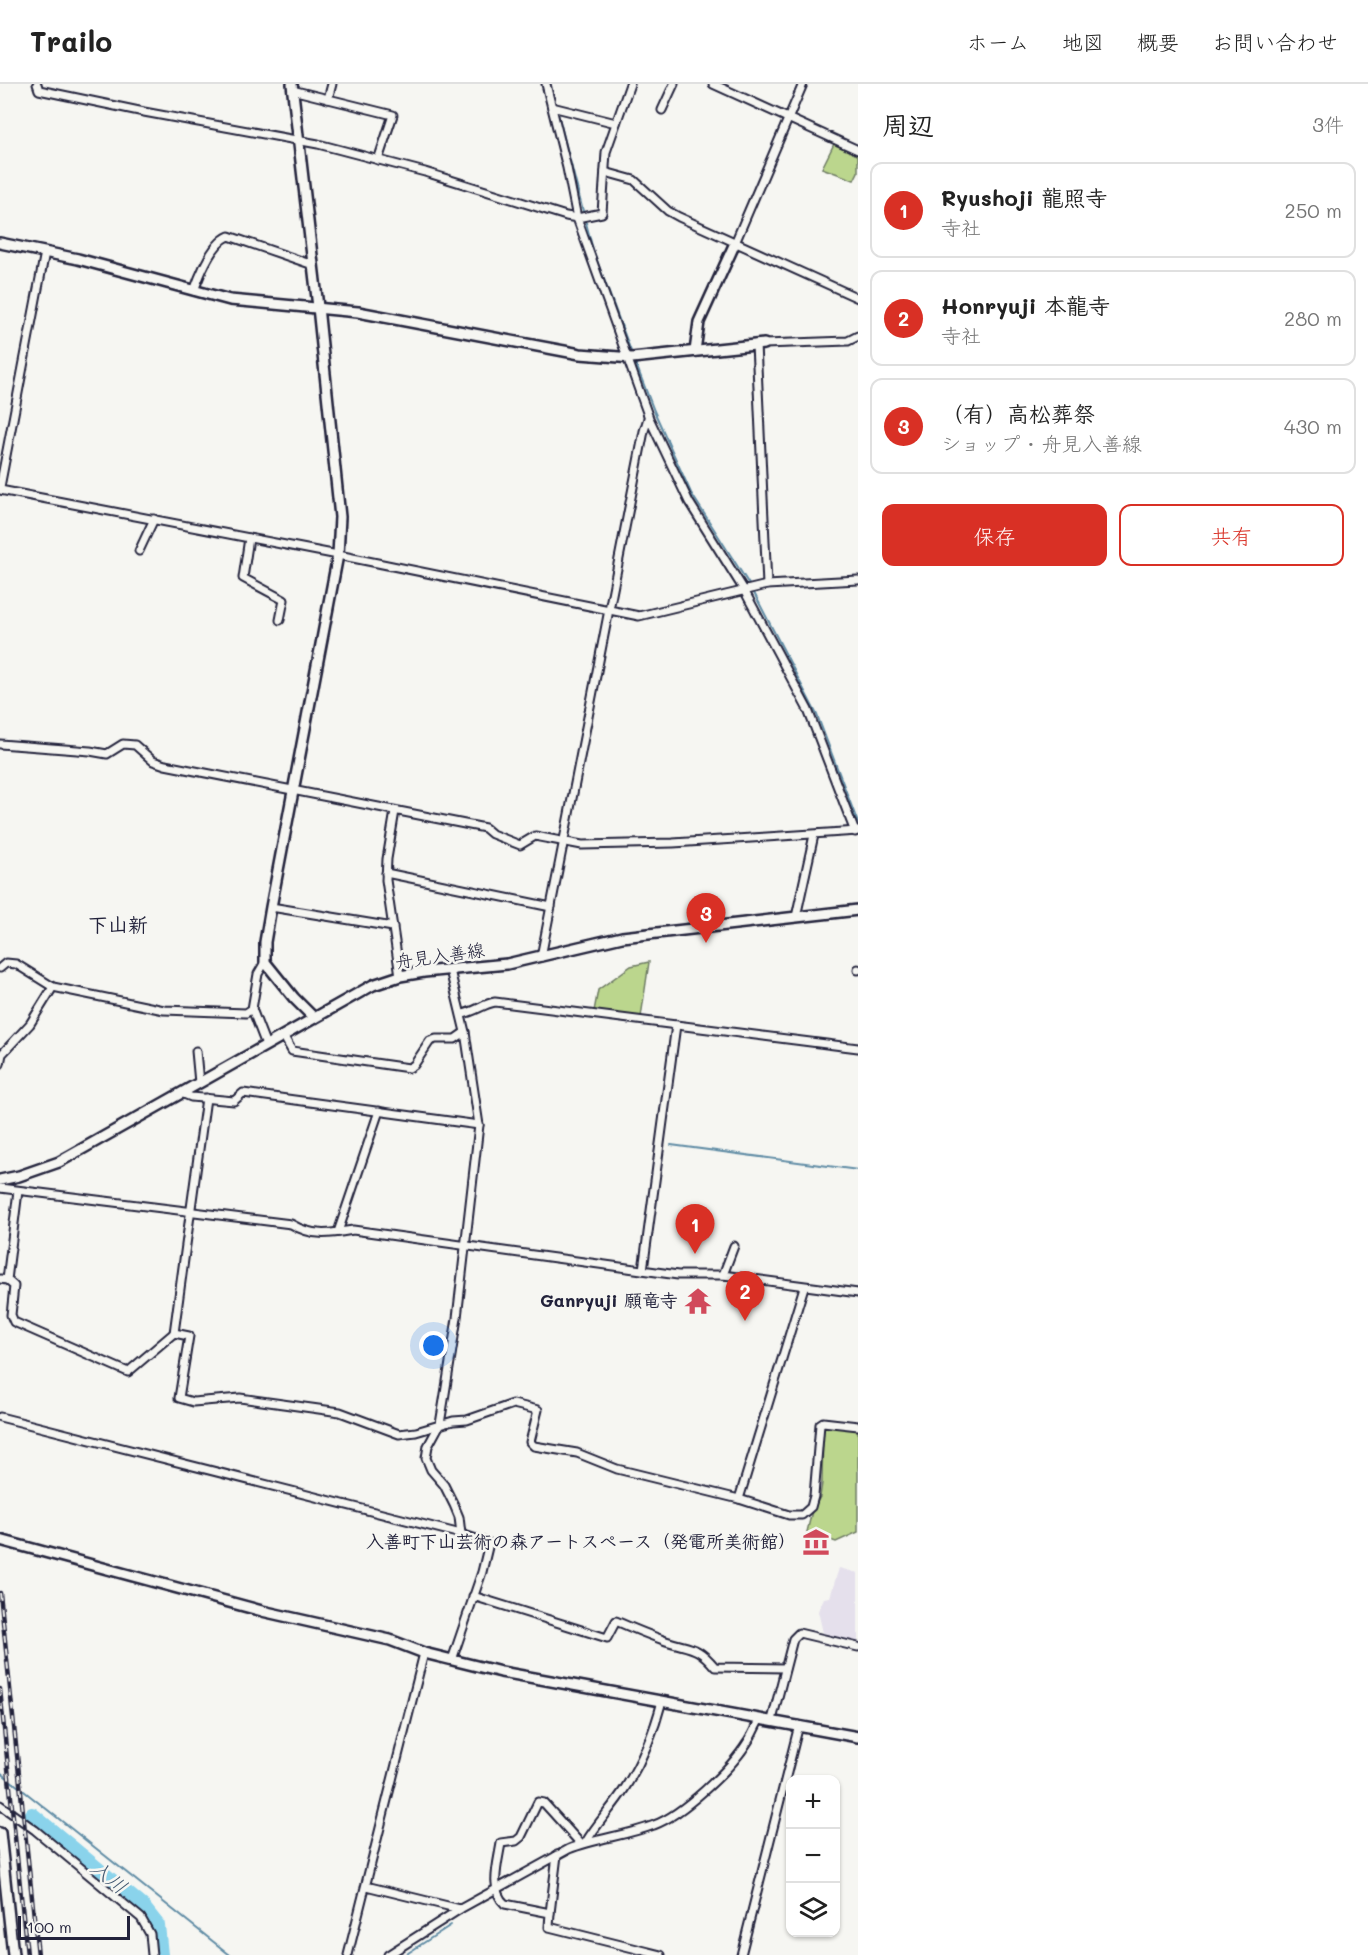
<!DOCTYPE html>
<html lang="ja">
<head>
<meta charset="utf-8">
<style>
	:root { --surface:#fff; --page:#f2f2f2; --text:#222; --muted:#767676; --line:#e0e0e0; --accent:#d93025 }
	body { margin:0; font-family:Mali,"Klee One",sans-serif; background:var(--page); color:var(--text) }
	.controls { position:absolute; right:18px; bottom:18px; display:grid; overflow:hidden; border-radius:12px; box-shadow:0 2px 4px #0004 }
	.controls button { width:54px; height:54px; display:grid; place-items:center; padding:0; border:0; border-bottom:2px solid var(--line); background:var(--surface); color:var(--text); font:30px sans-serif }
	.scale { position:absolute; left:18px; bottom:15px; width:112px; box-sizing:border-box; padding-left:6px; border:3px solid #22223b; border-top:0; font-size:16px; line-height:21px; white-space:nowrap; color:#22223b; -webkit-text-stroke:4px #f6f6f2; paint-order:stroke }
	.you { position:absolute; left:434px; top:1262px; width:21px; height:21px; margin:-15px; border:4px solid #fff; border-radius:50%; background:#1a73e8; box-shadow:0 0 0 9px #1a73e833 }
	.badge { display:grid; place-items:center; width:39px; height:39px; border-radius:50%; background:var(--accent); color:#fff; font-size:20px; font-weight:700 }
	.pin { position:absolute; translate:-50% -50px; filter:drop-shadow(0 2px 3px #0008) }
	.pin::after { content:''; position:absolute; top:32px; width:21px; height:18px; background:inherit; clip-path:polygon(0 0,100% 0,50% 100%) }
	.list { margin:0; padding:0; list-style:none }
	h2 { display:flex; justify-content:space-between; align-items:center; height:78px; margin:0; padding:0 24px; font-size:26px }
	h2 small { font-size:20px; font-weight:400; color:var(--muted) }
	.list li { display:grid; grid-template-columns:39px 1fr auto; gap:18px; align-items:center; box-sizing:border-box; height:96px; margin:0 12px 12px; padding:0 12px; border:2px solid var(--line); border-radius:12px }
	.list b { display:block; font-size:22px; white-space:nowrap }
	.list p { margin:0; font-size:20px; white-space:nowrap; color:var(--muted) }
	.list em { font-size:20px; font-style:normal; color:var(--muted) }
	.actions { display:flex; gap:12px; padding:18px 24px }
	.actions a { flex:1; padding:14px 0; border:2px solid var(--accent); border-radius:12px; text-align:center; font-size:21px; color:var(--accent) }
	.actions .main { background:var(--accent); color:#fff }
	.icon { flex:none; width:33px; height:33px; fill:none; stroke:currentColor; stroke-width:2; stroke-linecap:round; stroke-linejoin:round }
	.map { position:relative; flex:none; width:858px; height:1871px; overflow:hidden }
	header { display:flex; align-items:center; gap:36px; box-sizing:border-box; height:84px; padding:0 30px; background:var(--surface); border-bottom:2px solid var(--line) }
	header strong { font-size:28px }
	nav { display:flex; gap:33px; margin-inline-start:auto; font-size:21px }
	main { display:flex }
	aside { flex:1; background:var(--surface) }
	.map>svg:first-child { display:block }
	.built { fill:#e5e0ec }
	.green { fill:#bbd68d; stroke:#6e7c64; stroke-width:1.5 }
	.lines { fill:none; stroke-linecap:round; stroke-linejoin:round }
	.stream { stroke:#608ca5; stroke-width:2 }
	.river { stroke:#8ad3eb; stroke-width:14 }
	.street-casing { stroke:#22223b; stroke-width:11 }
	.secondary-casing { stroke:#22223b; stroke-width:14 }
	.street { stroke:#f6f6f2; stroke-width:7 }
	.secondary { stroke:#f6f6f2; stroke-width:9 }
	.rail-casing { stroke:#22223b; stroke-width:4.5 }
	.rail { stroke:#f6f6f2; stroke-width:2; stroke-dasharray:7; stroke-linecap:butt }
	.labels { text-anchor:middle; stroke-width:5; stroke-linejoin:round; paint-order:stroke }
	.street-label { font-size:18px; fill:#22223b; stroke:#f6f6f2 }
	.poi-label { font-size:18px; font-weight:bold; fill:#22223b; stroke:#f6f6f2; text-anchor:end }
	.neighbourhood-label { font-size:20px; font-weight:bold; fill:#22223b; stroke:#f6f6f2 }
	.water-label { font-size:20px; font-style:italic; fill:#415770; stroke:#f6f6f2 }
</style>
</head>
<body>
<header>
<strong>Trailo</strong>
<nav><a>ホーム</a><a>地図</a><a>概要</a><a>お問い合わせ</a></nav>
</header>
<main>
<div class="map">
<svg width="858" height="1871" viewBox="0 0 858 1871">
	<rect width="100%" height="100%" fill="#f6f6f2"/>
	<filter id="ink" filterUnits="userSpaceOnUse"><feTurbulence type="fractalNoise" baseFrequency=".0167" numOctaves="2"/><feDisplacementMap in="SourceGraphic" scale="12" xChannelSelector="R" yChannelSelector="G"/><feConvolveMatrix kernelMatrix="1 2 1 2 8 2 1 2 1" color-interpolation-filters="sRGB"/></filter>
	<g filter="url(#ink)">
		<path class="built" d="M839,1484L858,1489V1558L823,1549L818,1527L824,1514L830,1513Z"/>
		<g class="green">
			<path d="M835,58L858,69V88L854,96L822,84Z"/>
			<path d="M649,878L641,933L594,927L598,906L631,882Z"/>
			<path d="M825,1340L858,1345V1448L836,1458L807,1448L812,1427L820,1413L822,1399L823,1343Z"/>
		</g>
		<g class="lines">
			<g class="stream">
				<path d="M550,0L555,21"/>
				<path d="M557,26L593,166L632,270"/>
				<path d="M634,275L654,327L691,409L750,502"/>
				<path d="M753,507L817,631L858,739"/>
				<path d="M671,1061L858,1086"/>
				<path d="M0,1688L230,1871"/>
				<path d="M405,1871L451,1841"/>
			</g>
			<path class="river" d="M32,1730L143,1822L158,1841L161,1871"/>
			<defs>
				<g id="street">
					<path d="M37,0L39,6L144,28L318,60L425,88L566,132L577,134L602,129L606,68L630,0"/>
					<path d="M546,0L567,84L577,134L649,334L689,418L744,506L808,626L855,748"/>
					<path d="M713,0L858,66"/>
					<path d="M292,6L393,31L378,76"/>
					<path d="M328,15L332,0"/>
					<path d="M552,23L616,39"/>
					<path d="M662,26L674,0"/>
					<path d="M605,88L634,96L668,127L679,133L858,214"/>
					<path d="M735,159L803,0"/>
					<path d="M194,207C200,190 212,159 229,152L313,181"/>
					<path d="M756,260L767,501"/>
					<path d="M764,260L848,257L858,252"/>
					<path d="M0,403L45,168"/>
					<path d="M0,406L338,471L639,532L767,501L858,496"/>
					<path d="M249,454L243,494L284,516L280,536"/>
					<path d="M139,467L154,435"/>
					<path d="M0,660L90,667L107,670L123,660L135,661L153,677L165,681L485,744L492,750L520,761L535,752L582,761L673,759L858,747"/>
					<path d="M395,727L387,775L386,796L400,892"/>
					<path d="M386,789L551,823"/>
					<path d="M271,823L393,843"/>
					<path d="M796,833L814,751"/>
					<path d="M541,873L644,347L648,334"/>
					<path d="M0,884L6,879L16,880L53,903L164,926L246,929L252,925L258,890L265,878"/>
					<path d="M858,885V886"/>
					<path d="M450,886L465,948L479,1041L457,1234L444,1316L440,1340L428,1362L426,1374L431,1386L444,1401L454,1421L459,1433L461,1450"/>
					<path d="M252,925L266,961"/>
					<path d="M462,930C475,928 483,920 495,918L858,964"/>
					<path d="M283,951L292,967L409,984L414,981L430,957L436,955H455L465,948"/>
					<path d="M196,967L199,999"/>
					<path d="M0,980L2,970L30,940L53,903"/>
					<path d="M181,1009L191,1013L234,1017L243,1009L479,1041"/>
					<path d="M0,1104L291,1140C313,1153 329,1150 353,1146L678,1191H723L858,1209"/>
					<path d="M338,1148L379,1027"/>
					<path d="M643,1186L676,941"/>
					<path d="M723,1191L734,1162"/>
					<path d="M0,1195L7,1196L14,1202L11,1231L14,1238L128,1288L174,1249L189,1252L179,1314L193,1318L240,1314L340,1328L399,1350L416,1348L453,1337L467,1336L513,1320L538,1326L530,1358L534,1362L577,1369L617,1385L739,1415L789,1431H802L811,1423L814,1412L820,1340L823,1338L858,1342"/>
					<path d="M7,1196L18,1107"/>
					<path d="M174,1249L206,1014"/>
					<path d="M0,1333L461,1450L489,1459L482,1488L452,1576"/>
					<path d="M739,1415L804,1203"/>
					<path d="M473,1512L607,1554L616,1537C632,1544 649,1551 666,1557C690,1565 697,1561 715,1583L785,1584"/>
					<path d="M772,1636L793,1555L799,1549L858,1563"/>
					<path d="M0,1721L35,1746L141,1834L150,1850L152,1871"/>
					<path d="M586,1758C597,1739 613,1723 625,1704C642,1677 654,1648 662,1617"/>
					<path d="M581,1760L544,1719L538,1718L521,1753L516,1757L501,1759C498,1779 489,1806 505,1820L550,1829L549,1843L661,1871"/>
					<path d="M366,1802L460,1825"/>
					<path d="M550,1829L557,1771"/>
					<path d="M348,1871L424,1569"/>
					<path d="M388,1871L460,1825L569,1765C596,1754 626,1752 654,1741C682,1731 731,1685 747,1659C752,1652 755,1643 760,1635"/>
					<path d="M741,1871L799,1641"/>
				</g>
				<g id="secondary">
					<path d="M292,0L318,223L340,433L338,471L271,823L265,858V878L294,914L314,934"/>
					<path d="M0,159L78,175L230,216L358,228L580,270L632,274L764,260"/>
					<path d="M695,267L699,238L735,159"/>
					<path d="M0,1096L19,1092L59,1078L373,901L400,892L424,888L507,880L622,853L858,826"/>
					<path d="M0,1456L262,1527L390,1556L424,1569L501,1588L858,1653"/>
					<path d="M0,1749L13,1871"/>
				</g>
			</defs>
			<use href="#street" class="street-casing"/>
			<use href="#secondary" class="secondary-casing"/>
			<use href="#street" class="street"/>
			<use href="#secondary" class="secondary"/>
			<defs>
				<g id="rail">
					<path d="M0,1509L38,1871"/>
					<path d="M0,1605L27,1871"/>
				</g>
			</defs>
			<use href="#rail" class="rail-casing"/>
			<use href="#rail" class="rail"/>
		</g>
	</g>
	<defs>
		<symbol id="temple-bare" viewBox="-9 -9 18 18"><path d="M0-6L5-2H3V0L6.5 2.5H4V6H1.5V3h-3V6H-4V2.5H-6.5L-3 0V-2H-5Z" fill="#d1495b" stroke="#f6f6f2" stroke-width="2.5" paint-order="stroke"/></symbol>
		<symbol id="museum-bare" viewBox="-9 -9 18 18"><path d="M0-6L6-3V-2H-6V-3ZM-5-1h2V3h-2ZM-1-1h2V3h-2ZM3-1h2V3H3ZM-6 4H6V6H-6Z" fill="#d1495b" stroke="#f6f6f2" stroke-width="2.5" paint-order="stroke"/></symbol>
	</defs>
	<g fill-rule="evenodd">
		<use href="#temple-bare" x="679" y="1198" width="38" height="38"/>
		<use href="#museum-bare" x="797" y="1439" width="38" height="38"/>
	</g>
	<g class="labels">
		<g class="street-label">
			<text transform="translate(440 872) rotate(-8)" y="6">舟見入善線</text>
		</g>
		<g class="poi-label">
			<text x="678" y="1223">Ganryuji 願竜寺</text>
			<text x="796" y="1464">入善町下山芸術の森アートスペース（発電所美術館）</text>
		</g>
		<g class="neighbourhood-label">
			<text x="118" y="848">下山新</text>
		</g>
		<g class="water-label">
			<text transform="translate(109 1793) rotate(39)" y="7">入川</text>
		</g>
	</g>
</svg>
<div class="controls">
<button>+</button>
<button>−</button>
<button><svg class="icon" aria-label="layers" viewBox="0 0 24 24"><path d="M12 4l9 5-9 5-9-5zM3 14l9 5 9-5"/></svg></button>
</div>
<div class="scale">100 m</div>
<div class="you"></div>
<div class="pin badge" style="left:695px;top:1170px">1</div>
<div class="pin badge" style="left:745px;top:1237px">2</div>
<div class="pin badge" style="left:706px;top:859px">3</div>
</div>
<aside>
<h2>周辺<small>3件</small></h2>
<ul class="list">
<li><span class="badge">1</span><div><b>Ryushoji 龍照寺</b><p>寺社</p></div><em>250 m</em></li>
<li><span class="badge">2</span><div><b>Honryuji 本龍寺</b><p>寺社</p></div><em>280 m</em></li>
<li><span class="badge">3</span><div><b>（有）高松葬祭</b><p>ショップ · 舟見入善線</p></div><em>430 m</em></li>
</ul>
<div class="actions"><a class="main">保存</a><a>共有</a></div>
</aside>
</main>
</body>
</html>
